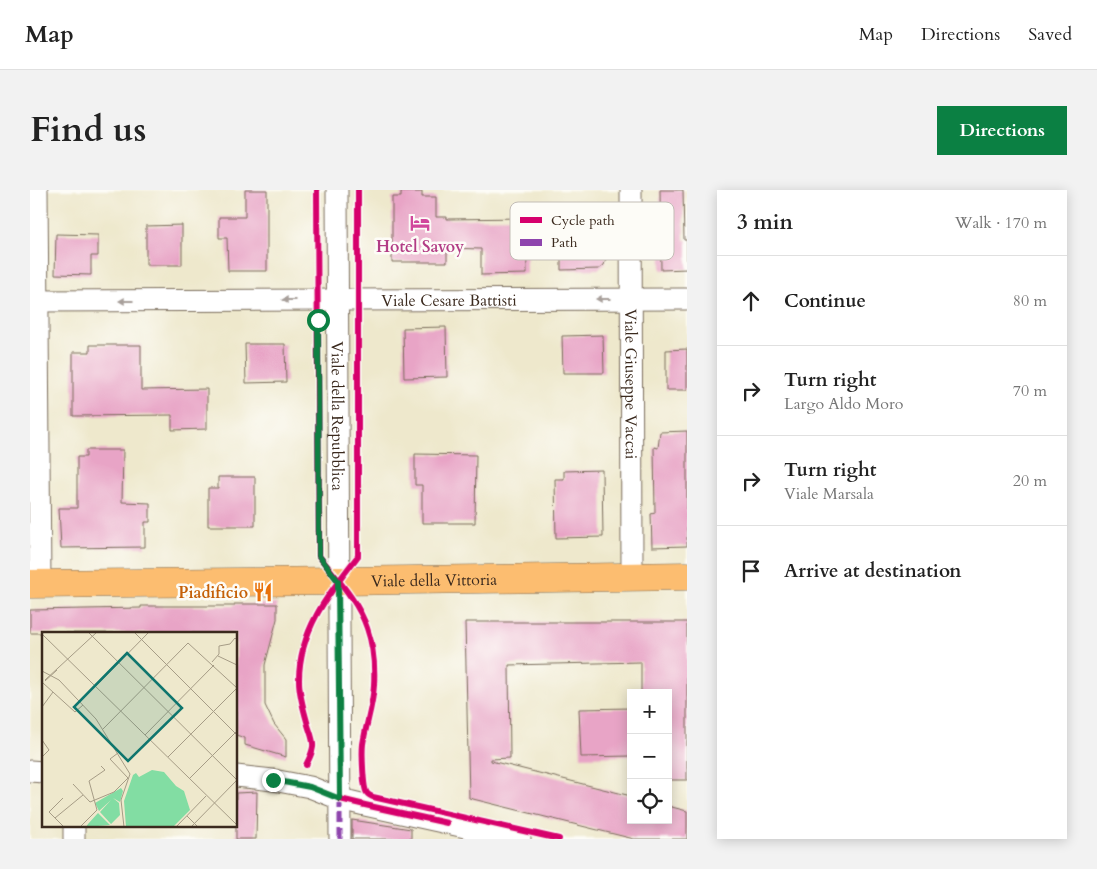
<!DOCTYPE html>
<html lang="en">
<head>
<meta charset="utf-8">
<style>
	:root { --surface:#fff; --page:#f2f2f2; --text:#222; --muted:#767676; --line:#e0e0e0; --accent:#0b8043 }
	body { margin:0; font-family:Cardo,serif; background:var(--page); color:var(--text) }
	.controls { position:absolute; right:15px; bottom:15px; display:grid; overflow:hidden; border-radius:0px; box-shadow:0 2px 12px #0003 }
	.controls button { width:45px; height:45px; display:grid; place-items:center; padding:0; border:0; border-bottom:1px solid var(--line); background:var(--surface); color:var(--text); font:25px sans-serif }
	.stop { position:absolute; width:15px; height:15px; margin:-11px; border:4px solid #0b8043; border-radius:50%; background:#fff }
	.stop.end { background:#0b8043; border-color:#fff; box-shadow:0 1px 5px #0008 }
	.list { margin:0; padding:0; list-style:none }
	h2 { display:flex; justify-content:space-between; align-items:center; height:65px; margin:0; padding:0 20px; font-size:21px }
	h2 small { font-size:16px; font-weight:400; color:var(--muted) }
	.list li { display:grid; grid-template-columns:32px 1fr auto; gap:15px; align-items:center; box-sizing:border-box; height:90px; padding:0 20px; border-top:1px solid var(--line) }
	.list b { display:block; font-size:19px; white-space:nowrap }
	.list p { margin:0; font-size:16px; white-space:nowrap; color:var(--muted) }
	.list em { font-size:16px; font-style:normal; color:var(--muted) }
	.icon { flex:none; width:28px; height:28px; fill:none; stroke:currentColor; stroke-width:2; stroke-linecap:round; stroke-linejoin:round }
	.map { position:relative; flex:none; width:657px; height:649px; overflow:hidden; border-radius:0px }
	header { display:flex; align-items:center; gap:30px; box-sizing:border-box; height:70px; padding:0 25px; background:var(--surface); border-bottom:1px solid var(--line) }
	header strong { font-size:24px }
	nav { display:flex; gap:28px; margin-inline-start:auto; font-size:18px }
	.intro { display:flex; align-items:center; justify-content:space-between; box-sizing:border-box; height:120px; padding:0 30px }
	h1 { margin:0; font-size:35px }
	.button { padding:12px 22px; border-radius:0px; background:var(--accent); color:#fff; font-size:18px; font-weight:700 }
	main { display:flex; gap:30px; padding:0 30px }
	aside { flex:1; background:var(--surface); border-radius:0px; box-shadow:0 2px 12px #0003 }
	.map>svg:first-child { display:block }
	.building { fill:#e8a4c6 }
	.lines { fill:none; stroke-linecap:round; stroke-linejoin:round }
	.minor-casing { stroke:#7a6c5b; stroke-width:23 }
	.major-casing { stroke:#7a6c5b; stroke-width:29 }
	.minor { stroke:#fff; stroke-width:21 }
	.major { stroke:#fcbd6f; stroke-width:28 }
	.quiet { stroke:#8e44ad; stroke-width:5; stroke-dasharray:10 5; stroke-linecap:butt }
	.cycleway-casing { stroke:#fdfcf7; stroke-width:9 }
	.cycleway { stroke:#d6006c; stroke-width:6 }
	.oneway { fill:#a79f9a }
	.route { stroke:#0b8043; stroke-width:6 }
	.labels { text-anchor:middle; stroke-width:5; stroke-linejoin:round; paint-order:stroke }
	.hotel-label { font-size:16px; font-weight:bold; fill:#b23c85; stroke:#fdfcf7 }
	.street-label { font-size:16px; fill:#3b2a1e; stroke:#fdfcf7 }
	.food-label { font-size:16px; font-weight:bold; fill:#c56008; stroke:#fdfcf7; text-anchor:end }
	.inset-road { fill:none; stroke:#a69c86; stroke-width:1 }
	.view { fill:#0f766e; fill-opacity:0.15; stroke:#0f766e; stroke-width:2.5 }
	.inset-edge { fill:none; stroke:#3b2a1e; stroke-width:2.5 }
	.key { fill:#fdfcf7; stroke:#c3bdb6; stroke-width:1 }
	.key-label { font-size:14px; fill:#3b2a1e }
</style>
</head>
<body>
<header>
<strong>Map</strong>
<nav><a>Map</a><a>Directions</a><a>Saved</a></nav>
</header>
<div class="intro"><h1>Find us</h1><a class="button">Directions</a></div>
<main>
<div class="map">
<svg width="657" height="649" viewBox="0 0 657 649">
	<rect width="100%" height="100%" fill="#fdfcf7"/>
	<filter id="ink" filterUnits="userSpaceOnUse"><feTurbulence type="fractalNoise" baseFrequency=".02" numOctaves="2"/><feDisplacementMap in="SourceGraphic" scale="10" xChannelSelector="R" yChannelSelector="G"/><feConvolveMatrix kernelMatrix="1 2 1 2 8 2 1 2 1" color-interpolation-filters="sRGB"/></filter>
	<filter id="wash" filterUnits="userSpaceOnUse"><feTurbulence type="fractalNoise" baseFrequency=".0096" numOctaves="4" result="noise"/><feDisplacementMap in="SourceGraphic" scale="20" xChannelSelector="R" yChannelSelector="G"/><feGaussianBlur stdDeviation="1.12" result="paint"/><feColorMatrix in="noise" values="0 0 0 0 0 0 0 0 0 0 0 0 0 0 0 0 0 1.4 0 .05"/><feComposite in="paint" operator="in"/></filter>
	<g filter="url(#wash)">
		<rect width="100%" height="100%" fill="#eee8cc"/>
		<g id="blocks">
			<g class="building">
				<path d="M215,0H237V81H198L197,48H189V27H215Z"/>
				<path d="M630,0H653L654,50H657V79L631,80Z"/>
				<path d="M371,2H392V7H406V27H417V29L496,28L497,84L451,85V59L417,58V72H362V7H371Z"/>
				<path d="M575,34L576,69L574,75L569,79L531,80V57L538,56V43H553V35Z"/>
				<path d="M152,35V75H116V36Z"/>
				<path d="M26,44L68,45V66H61V85L25,84Z"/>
				<path d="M416,137L417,187L374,188L373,138Z"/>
				<path d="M573,145L574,183H533L532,146Z"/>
				<path d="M215,154H255L256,192L216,193Z"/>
				<path d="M60,155H111V200L177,199V239L142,240V225L43,226V162H60Z"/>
				<path d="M657,159V200H636V160Z"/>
				<path d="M657,241V356L622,357L621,324L625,323L624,257L628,258L630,242Z"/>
				<path d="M56,260H93L92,312L120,313V332H115V357L31,358L29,318H47V267H56Z"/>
				<path d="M385,264L446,265L445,333H392V295H385Z"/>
				<path d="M572,280L573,347L526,348L525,289H534V281Z"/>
				<path d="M188,287H225V336H178V298H188Z"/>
				<path d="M204,414H247V429L235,475V515L244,534L256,549V567L215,555V548L206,545V443H0V420L111,418V416H204Z"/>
				<path d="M435,432H657V590H638V503H611V472L479,475L480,568L461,569V571L601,606V630H638V616L657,621V649H604L439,608Z"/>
				<path d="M601,518V566L551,567L549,519Z"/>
				<path d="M227,602L226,649H206V603Z"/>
				<path d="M322,630L381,639V649H322Z"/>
			</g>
		</g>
	</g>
	<g filter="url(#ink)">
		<use href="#blocks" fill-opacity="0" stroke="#7a6c5b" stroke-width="1"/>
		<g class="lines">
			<defs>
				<g id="minor">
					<path d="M7,0L10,394"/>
					<path id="s1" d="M307,0L310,649"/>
					<path id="s2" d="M601,0L602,387"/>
					<path id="s3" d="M0,111L657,109"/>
					<path d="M0,581L14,582"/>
					<path d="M206,586L243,590L280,597L310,609L335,615L490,649"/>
					<path d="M44,649V635"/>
				</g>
				<g id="major">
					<path id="s4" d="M0,394L309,391L657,386"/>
				</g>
			</defs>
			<use href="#minor" class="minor-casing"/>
			<use href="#major" class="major-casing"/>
			<use href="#minor" class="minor"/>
			<use href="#major" class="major"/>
			<path class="quiet" d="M310,649V609"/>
			<defs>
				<g id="cycleway">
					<path d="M287,0L289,366C306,388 328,411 337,438C343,455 345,477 344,495C343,515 336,534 333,554C332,562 333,599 337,603C338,605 341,606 343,607L529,649"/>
					<path d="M276,575C279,569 282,564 283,557C284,550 280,542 278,535C274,521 269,505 269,490C269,440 299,403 328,366V0"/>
					<path d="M310,609L335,615L417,633"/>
				</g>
			</defs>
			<use href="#cycleway" class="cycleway-casing"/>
			<use href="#cycleway" class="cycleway"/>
		</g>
		<defs><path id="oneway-solid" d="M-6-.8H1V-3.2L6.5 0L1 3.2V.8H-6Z" transform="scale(1.25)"/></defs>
		<g class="oneway">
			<use href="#oneway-solid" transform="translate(573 109) rotate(180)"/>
			<use href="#oneway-solid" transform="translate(259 110) rotate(180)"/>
			<use href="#oneway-solid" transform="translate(96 111) rotate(180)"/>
		</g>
	</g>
	<g class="lines" filter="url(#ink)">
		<path class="route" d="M243,590L280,597L310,609L308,391L289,366L288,130"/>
	</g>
	<defs>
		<symbol id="hotel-bare" viewBox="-9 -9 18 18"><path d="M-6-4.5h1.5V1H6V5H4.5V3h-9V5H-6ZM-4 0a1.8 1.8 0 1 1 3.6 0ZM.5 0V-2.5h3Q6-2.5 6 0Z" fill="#d1479c" stroke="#fdfcf7" stroke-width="2.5" paint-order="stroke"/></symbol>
		<symbol id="restaurant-bare" viewBox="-9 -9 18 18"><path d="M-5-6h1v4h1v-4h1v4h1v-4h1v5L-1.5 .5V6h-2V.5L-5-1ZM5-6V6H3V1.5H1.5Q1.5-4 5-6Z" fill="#e8710a" stroke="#fdfcf7" stroke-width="2.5" paint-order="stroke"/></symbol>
	</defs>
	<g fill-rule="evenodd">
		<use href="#hotel-bare" x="376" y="19" width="28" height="28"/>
		<use href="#restaurant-bare" x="219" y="388" width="28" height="28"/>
	</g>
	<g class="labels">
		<g class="hotel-label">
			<text x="390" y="62">Hotel Savoy</text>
		</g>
		<g class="street-label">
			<text dy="6" stroke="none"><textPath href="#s3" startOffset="419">Viale Cesare Battisti</textPath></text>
			<text dy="6" stroke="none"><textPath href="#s2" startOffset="194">Viale Giuseppe Vaccai</textPath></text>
			<text dy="6" stroke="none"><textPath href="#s1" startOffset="226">Viale della Repubblica</textPath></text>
			<text dy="6" stroke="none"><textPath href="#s4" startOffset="404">Viale della Vittoria</textPath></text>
		</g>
		<g class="food-label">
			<text x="218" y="408">Piadificio</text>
		</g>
	</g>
	<g transform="translate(12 442)">
		<rect width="195" height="195" fill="#eee8cc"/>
		<path d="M110,138L122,140L134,154L142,159L148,178L131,195H84L82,169L91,143L94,141L97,145ZM79,156L81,159L78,170L71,166L77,171L78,183L69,192L58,180L69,168L57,179L53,171ZM56,181L68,193L44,195L46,192Z" fill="#82dda3"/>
		<path class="inset-road" d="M46,0L195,148M92,0L195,103M0,2L195,193M146,11L195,56M176,24L195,33M170,30L177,22V14L188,12L193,6L195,8M0,39L17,48L54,87L88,142L79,168L82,195M3,48L55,0M3,49L15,38M1,51L33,80L41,73M54,54L107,0M0,75L11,60M61,97L146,11M103,103L172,33M0,108L7,118L0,125M126,125L195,56M148,146L195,99M31,152L48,170L72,160L86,146L68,127L76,121M21,166L7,180L22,195M145,184L156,195M13,186L41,163M38,195L55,178L47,149L63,138L59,134M134,195L164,164M149,195L195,148"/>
		<path class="view" d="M85,21L140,76L86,129L32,75Z"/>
		<rect width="195" height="195" class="inset-edge"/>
	</g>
	<rect x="480" y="12" width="164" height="58" rx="8" class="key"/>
	<rect x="490" y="27" width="22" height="6" fill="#d6006c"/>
	<rect x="490" y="49" width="22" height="7" fill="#8e44ad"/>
	<g class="key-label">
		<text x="521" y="35">Cycle path</text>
		<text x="521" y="57">Path</text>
	</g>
</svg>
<div class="controls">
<button>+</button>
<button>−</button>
<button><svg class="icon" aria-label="locate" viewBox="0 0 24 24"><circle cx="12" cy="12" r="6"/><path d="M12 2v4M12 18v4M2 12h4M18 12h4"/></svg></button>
</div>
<div class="stop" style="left:288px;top:130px"></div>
<div class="stop end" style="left:243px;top:590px"></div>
</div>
<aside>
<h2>3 min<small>Walk · 170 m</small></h2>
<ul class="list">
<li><svg class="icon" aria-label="ahead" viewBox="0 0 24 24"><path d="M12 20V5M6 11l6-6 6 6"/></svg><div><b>Continue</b></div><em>80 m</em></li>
<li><svg class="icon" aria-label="right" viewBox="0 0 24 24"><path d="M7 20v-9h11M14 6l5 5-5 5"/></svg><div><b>Turn right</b><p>Largo Aldo Moro</p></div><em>70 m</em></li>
<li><svg class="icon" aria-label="right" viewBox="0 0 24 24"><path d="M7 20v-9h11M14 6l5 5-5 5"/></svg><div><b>Turn right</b><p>Viale Marsala</p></div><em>20 m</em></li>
<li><svg class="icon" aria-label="arrive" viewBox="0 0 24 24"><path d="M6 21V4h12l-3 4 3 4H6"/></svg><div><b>Arrive at destination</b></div></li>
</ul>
</aside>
</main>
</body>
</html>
